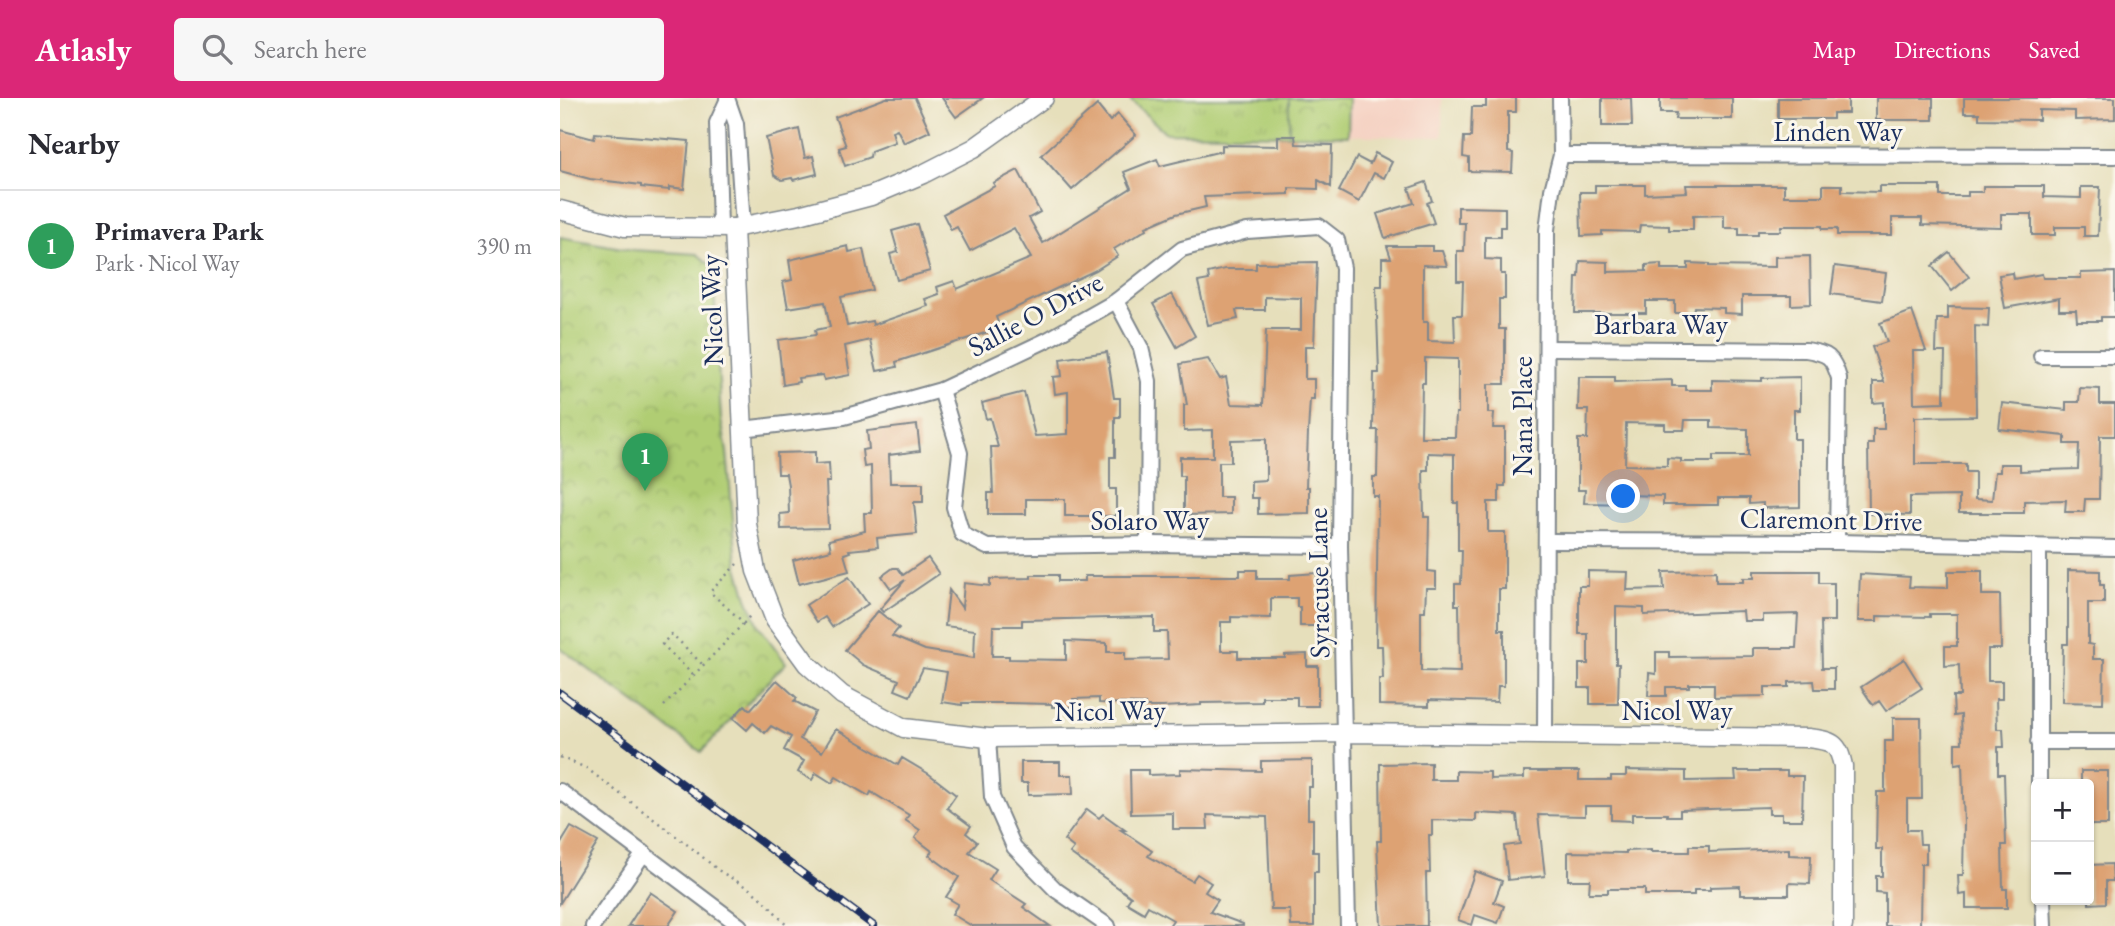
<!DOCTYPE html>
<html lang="en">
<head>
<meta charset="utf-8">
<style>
	:root { --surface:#fff; --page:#f7f7f7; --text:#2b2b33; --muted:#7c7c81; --line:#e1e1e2; --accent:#db2777 }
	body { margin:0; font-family:"EB Garamond",serif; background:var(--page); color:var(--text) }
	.controls { position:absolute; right:21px; bottom:21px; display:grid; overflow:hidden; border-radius:7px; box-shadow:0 2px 5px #0004 }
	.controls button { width:63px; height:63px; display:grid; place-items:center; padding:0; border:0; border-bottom:2px solid var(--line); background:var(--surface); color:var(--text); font:35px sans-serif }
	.you { position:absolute; left:1064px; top:399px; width:24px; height:24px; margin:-18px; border:5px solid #fff; border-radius:50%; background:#1a73e8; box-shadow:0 0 0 10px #1a73e833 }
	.badge { display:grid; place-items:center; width:46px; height:46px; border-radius:50%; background:var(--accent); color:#fff; font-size:23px; font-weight:700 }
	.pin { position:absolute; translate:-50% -58px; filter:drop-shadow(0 2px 4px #0008) }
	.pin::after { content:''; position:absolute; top:37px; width:24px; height:21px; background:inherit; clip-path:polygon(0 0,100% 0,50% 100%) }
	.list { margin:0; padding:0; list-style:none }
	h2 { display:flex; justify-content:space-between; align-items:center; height:91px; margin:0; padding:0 28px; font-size:30px }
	h2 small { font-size:23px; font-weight:400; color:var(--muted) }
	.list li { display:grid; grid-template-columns:46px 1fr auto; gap:21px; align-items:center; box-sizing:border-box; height:112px; padding:0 28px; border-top:2px solid var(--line) }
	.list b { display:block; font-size:26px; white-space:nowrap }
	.list p { margin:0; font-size:23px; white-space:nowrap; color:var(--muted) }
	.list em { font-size:23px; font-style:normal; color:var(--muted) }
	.icon { flex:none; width:38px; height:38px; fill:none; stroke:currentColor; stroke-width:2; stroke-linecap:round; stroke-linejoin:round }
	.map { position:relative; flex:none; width:1555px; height:828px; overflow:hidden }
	header { display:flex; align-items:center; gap:42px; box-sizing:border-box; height:98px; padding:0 35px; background:var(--accent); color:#fff }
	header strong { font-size:33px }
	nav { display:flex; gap:38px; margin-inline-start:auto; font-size:24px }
	.search { width:490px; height:63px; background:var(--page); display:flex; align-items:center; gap:18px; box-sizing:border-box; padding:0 24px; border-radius:7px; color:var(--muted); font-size:26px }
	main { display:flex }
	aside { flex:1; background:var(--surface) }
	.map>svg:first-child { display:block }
	.built { fill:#f5d2c3 }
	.grass { fill:url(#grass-tufts); stroke:#667e68; stroke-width:2 }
	.park { fill:url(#park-crowns); stroke:#667e68; stroke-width:2 }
	.building { fill:#dda273; fill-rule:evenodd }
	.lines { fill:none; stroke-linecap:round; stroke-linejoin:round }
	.minor-casing { stroke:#80878c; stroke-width:18 }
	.tertiary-casing { stroke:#80878c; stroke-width:21 }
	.path { stroke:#80878c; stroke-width:2.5; stroke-dasharray:2 5; stroke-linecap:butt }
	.minor { stroke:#fff; stroke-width:14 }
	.tertiary { stroke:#fff; stroke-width:18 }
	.rail-casing { stroke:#1b2f5e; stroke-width:8 }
	.rail { stroke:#fbf7ec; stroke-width:5; stroke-dasharray:16; stroke-linecap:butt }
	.labels { text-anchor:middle; stroke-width:6; stroke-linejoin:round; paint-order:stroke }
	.street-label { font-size:28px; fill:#1b2f5e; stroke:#fbf7ec }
</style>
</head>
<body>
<header>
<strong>Atlasly</strong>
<div class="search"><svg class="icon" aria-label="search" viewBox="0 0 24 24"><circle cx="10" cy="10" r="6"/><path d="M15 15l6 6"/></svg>Search here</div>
<nav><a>Map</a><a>Directions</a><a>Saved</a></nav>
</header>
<main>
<aside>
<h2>Nearby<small></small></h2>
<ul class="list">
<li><span class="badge" style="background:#2e9e5b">1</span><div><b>Primavera Park</b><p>Park · Nicol Way</p></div><em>390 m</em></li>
</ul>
</aside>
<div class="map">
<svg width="1555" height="828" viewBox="0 0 1555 828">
	<defs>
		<pattern id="grass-tufts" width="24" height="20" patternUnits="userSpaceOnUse" patternTransform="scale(1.75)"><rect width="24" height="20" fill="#b0cd73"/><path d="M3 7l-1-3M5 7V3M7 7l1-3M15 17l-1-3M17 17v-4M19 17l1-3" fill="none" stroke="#97b066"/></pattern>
		<pattern id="park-crowns" width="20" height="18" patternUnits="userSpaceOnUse" patternTransform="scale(1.75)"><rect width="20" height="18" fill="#b0cd73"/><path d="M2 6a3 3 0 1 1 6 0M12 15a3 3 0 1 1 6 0" fill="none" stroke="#97b066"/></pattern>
	</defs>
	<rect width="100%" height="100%" fill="#fbf7ec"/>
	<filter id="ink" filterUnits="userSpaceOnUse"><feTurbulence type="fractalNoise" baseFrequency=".0143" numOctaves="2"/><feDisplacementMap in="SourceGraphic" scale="14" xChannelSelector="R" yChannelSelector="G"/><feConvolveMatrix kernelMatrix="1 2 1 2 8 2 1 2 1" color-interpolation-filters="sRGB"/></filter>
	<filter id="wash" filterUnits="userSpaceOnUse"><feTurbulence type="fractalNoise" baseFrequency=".00686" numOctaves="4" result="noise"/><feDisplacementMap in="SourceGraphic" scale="28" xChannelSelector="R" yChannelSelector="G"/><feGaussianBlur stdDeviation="1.57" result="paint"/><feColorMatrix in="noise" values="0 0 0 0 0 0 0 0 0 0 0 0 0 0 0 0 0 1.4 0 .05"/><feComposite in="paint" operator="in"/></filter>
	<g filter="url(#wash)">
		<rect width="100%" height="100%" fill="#e6dfbb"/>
		<path class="built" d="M568,0H882V39L606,35Z"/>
		<path class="grass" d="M568,0H729V37L606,35Z"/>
		<g class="park">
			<path d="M729,0H789L788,38L729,37Z"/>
			<path d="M0,139L73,152L137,156L153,169L161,321L167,354L177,466L187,500L199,528L226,565L141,654L0,550Z"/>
		</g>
		<g id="blocks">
			<g class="building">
				<path d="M326,0H355L370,33L344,45L337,31L332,33L335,44L311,53L310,59L285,68L279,50L286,48L275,19Z"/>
				<path d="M382,0H423L396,19Z"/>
				<path d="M926,0H956V14H948V54L953,55L952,74L909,73V60L903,59L904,39H911L912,9H926Z"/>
				<path d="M1042,0H1071L1072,28H1042Z"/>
				<path d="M1100,0H1172V21H1115L1116,15H1100Z"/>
				<path d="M1218,0H1288V15H1273V21H1218Z"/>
				<rect x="1316" y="0" width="57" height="22"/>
				<path d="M1404,0H1555V21L1515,22V13L1479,12V22L1419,21V15H1404Z"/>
				<path d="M537,7L550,23L558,16L576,37L512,92L481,57Z"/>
				<path d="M239,31L245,60L253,58L257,76L233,82L232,80L222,82L214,77L206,40Z"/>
				<path d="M0,32L34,41L35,35L129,43L124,91L109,89V92L81,89V87L30,81L0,73Z"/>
				<path d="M718,38H735L736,46L772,47L771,89L758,82V91L729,90V96L644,99L646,109L616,116L586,129L587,131L554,151L558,158L536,172L436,219L440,230L336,264L337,269L317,273L310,242L285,248L290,277L264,282L263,277L238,280L239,284L223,287L218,242L256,237L255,232L270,229L265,204L228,210L223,184L232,182L229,162L288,148L289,154L303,151L312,192L281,199L287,228L312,223L313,227L368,208L365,201L379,196L377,189L394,183L397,191L471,160L454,130L410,153L397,129L391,132L383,116L435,88L433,85L458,72L480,114L469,120L483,145L571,90L564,74L597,61L600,68L662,53V47L718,48Z"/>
				<path d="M815,55L832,64L824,80L814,75L799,104L779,93L797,59L810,66Z"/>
				<path d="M866,84L872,103L867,105L874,125L825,140L817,116L854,105L849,90Z"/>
				<path d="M1035,87H1085V96L1127,94L1126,87H1224V98H1263V87H1282V93L1319,94V88H1380V98H1408V94H1423V88H1484V99L1521,100V89H1540L1538,138H1524V129H1495V137H1472V116H1441V129L1362,127V120H1332V137H1277V131H1262V128H1221L1220,133H1198V137H1179V130H1164V117L1133,118V132H1109V128L1080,127L1079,134L1042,133V137L1021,138L1020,94H1035Z"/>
				<path d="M898,109L945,110V129H941V139H925V161L941,162V176H945V201H939V231H945V286H928V315H934L933,330H945V388H939V404H928V434H945V491H939V532H944V588H938L937,604L869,602V608L819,607V581H823L822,548H816L818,398H813V379H817L818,332H813L814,275H819L816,188H822V160H831L827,148H872V153H882L887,168L863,167V224H868V243L895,244L894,217H902L903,183H897V153H904L905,125H898ZM865,260L898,261V315H896L895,339H861L862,285H865ZM868,355L894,356V405H898V452H902L901,486H895V507H899L900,574L861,573V513H865L866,490H876V474L868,473L869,419H864L863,372H868Z"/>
				<path d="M357,126L370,173L337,182L330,156L338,154L332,133Z"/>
				<path d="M1389,154L1409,179L1392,193L1372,168Z"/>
				<path d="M1250,158L1251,206L1231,207V198H1182V216L1164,215V210L1134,209L1133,215H1115V203H1086V215H1015L1016,179H1019L1020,163L1048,164V174L1086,173V167L1101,166V171H1128V165L1149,166V168L1215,169V159Z"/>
				<path d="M757,164L754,248H745V281H754V301H750L748,334L746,389H749V415L698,416V400H691V383L706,382V341L671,342V364H659V399H671V416L624,417V378H620V359H653V332L624,333V307H627L620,266L648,261L660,281L666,279L671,306L703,307L706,232H741V200L705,199V212H676L678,221L648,227L638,184L649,182L648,175L665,171H696V165Z"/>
				<path d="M1275,168L1326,175L1322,203L1271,196Z"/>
				<path d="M1555,174V219H1541V223H1517L1516,212H1499V200L1445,210L1439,177L1452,175L1453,181L1482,176L1483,180H1521V175Z"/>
				<path d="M612,196L635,238L617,249L593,206Z"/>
				<path d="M1388,209L1429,210L1428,229L1415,228L1416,318L1355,319V366H1406V374H1415V401L1432,402L1435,374H1440V366H1460V373L1518,371L1519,346H1505V338L1439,331L1442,305L1506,312V304H1519L1520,290L1540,291V306H1555V338H1540L1539,401H1525L1524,414H1505L1506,402L1464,403V415H1399V398L1350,399V417L1309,416L1308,346H1313V331H1324V304L1313,305V284H1324L1312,249L1327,244L1320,225L1352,213L1366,253H1353L1354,305L1384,304L1385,254H1376L1377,221H1388Z"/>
				<path d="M547,254L554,300H560V319H555V359H550V391H556V418H505V401H466V416H428V395H433L431,349H438L430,320L426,321L422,305L464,294L475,338L508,336V294L495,296L493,279L502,278L500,261Z"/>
				<path d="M1019,279H1055V284L1112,282V288H1125V292H1152V282L1202,283V280L1240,279V312H1234V341H1240V409L1203,410V405L1189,406V400H1158V407H1103V398L1068,397V406L1024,405L1025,392H1018V341H1027L1028,312H1018ZM1125,322H1151V330L1188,331V358H1153V364H1121V361L1107,360V368L1065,367L1066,325L1105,326V332H1124Z"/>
				<path d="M357,327L360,353L329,357L330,385H363V404H354L357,436L317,440L318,449L289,452L290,454L284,456L289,473L239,486L233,462L271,452L269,442L305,433L304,415H312L311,368L304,369L302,352L309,351L307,333Z"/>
				<path d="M255,354V366L269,365L270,384H266L268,430L221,431L220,416L229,415L228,387L226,376H218L217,355Z"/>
				<path d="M368,460L379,476L323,514L320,511L345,482L331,491L322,478L333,470H338L343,477Z"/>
				<path d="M680,472H697V481H730V477L757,475V528H740V509H737V500H711V520L671,519V524H661V553H678V560H725V557L747,556V568H758V608H737V599H702V604L641,605V607L602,609H585V606L539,605V600L513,601V609H492V606L448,605H402V607L382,604L387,574L363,570L350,598L335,592L339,582L303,567L285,552L318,513L339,530L332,538L365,552L414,560L415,532L385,528L389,492L402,510L404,485L430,488V481L471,480V477H498V483H525V478H680ZM594,519V534H607L608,561L565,562V554H547V545L506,543V562L449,561V558H432L433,528H462V522Z"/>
				<path d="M1508,472L1540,473V487H1544V505H1528V546L1533,547V561H1544L1543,605L1502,604L1503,546H1508Z"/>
				<path d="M1028,473L1068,474L1067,492L1104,491L1103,474L1156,473V484H1183V480H1194V473H1259V485H1274V523H1261L1262,570H1274V591H1255L1254,583L1229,584V589H1205V598L1154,599V586H1129V589H1106V598H1088L1089,575L1096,576V554H1109V559L1193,558V550H1236L1238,516L1203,517V523H1184L1183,513L1084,517V510L1056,509V566H1059L1058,606H1030V590H1019V566H1028V536H1019V488H1028Z"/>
				<path d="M1388,473H1422V497H1440L1441,551H1428V583H1442V601H1436L1437,631H1443L1444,649H1438V676H1444L1446,747H1442L1443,791H1447V810H1406V796L1399,797L1398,777H1403L1404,728L1402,665L1395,666V645H1402L1401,617L1394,618L1393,598H1400L1399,567L1385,568V548H1397V516H1370V519L1317,518V523H1298L1300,476L1350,479L1349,489L1388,490Z"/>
				<path d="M289,479L308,506L272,529L265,519L257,524L246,507Z"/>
				<path d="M1344,561L1362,590L1326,613L1319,603L1313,607L1301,589Z"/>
				<path d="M217,582L237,600L234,603L255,614L240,641L262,654L276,631L338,667L342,660L369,676L396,697L387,710L411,728L406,735L417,744L409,754L436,771L429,782L466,806L463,809L490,828H412L392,816L398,806L386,799L399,779L369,757L372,753L355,740L360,732L345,722L349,717L311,694L309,698L276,679L272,685L256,675L252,682L238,674L244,663L224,652L231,639L211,628L205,635L193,625L187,632L173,620L185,607L190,612Z"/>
				<path d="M1333,620H1361L1362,701H1347V732H1359L1360,746H1366V766H1361L1360,828H1325V795L1316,794V778H1322V751H1316L1317,694H1325V643H1333Z"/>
				<path d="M752,662V689H748V721H753V754H758V774H754V828H731L730,812H711L707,719L647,717L648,731H613V715L571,716L570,672H588V677L620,676V671L701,673V663Z"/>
				<path d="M461,664H500V677H512L513,696L468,697V685H461Z"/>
				<path d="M871,665V682H896V673L930,674V681L964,680V673H1019V682H1051V678H1066V672L1126,673V683L1176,682L1175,673H1227V678H1243L1242,722H1222V716H1209V709L1120,712V718H1107V716H1072V723L1051,722V708H1025V718L978,717L985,778L948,782L944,748L960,746L957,717L916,715V723L872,722V737H869L870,775H866L867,828H821L817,743H821L820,666Z"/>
				<path d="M1521,673H1548V727H1529V686H1521Z"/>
				<path d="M527,711L539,720L543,716L565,732H561L592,753L588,758L632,783L637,776L651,785L645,794L658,802L650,814L683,826V828H609L613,822L588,808L584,815L567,805L571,799L510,755L514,750L504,742Z"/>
				<path d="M11,729L38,744L0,805V747Z"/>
				<path d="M1129,748H1149V754L1229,751V757L1251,758L1250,786L1229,785V797H1180V788L1150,789V792H1134V797H1085V791H1048V795H1029L1030,782H1008V754L1066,755V753L1091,752V754H1129Z"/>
				<path d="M1552,766L1553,783H1546V805L1529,806V767Z"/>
				<path d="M915,773L942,783L934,804L944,808L938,825L915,817L912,827L898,822Z"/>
				<path d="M90,794L118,813L108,828H68Z"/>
			</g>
		</g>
	</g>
	<g filter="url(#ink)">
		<use href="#blocks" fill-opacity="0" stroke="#80878c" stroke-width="2"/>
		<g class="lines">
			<defs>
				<g id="minor">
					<path d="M167,0L176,26L183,128"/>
					<path d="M1001,57L1555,58"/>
					<path d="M160,130L157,25L167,3"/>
					<path d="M556,203L581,250L589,283L588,446"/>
					<path d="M987,250L1246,252C1269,256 1272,258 1279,280L1277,444"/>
					<path d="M1481,258H1555"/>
					<path d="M381,292L400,355L394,409L402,436L427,449L588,446L780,448"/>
					<path d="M182,331L284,319L381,292L487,242L556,203L622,151L687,133L759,128L777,142L783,170L780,448L788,828"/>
					<path d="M986,443L1277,444L1555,450"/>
					<path d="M1479,450V686"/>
					<path d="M985,637L987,132L992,92L1001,57L1000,0"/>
					<path d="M428,640L432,699L454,749L496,792L548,828"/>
					<path d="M1478,644H1555"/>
					<path d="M0,693L180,828"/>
					<path d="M1483,802L1484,828"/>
					<path d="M33,828L84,755"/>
				</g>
				<g id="tertiary">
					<path d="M0,112L65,129L174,130L239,117L311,98L363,76L414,50L484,0"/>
					<path d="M174,130L187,426L196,473L215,522L247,566L282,597L344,630L428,640L785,635L1248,640C1272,643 1278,644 1283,668V828"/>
				</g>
			</defs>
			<use href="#minor" class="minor-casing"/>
			<use href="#tertiary" class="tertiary-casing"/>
			<g class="path">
				<path d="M177,466L150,494L184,525L192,515"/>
				<path d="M133,577L102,546L112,536L143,567"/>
				<path d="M104,608L184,525"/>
				<path d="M0,659L26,670L133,751L158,772L191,792L208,806L227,828"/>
			</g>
			<use href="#minor" class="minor"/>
			<use href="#tertiary" class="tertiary"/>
			<defs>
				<path id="rail" d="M0,595L314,828"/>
			</defs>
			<use href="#rail" class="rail-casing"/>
			<use href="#rail" class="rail"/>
		</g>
	</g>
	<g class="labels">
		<g class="street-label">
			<text x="1278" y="43">Linden Way</text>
			<text transform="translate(151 212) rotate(-92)" y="10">Nicol Way</text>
			<text transform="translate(475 216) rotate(-28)" y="10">Sallie O Drive</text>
			<text x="1101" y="236">Barbara Way</text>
			<text transform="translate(962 318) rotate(-90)" y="10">Nana Place</text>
			<text transform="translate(1271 421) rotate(1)" y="10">Claremont Drive</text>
			<text x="590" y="432">Solaro Way</text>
			<text transform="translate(758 485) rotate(-91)" y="10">Syracuse Lane</text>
			<text transform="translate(550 612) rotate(-1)" y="10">Nicol Way</text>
			<text x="1117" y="622">Nicol Way</text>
		</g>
	</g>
</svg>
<div class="controls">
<button>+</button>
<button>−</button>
</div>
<div class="you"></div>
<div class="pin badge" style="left:85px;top:393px;background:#2e9e5b">1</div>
</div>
</main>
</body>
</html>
